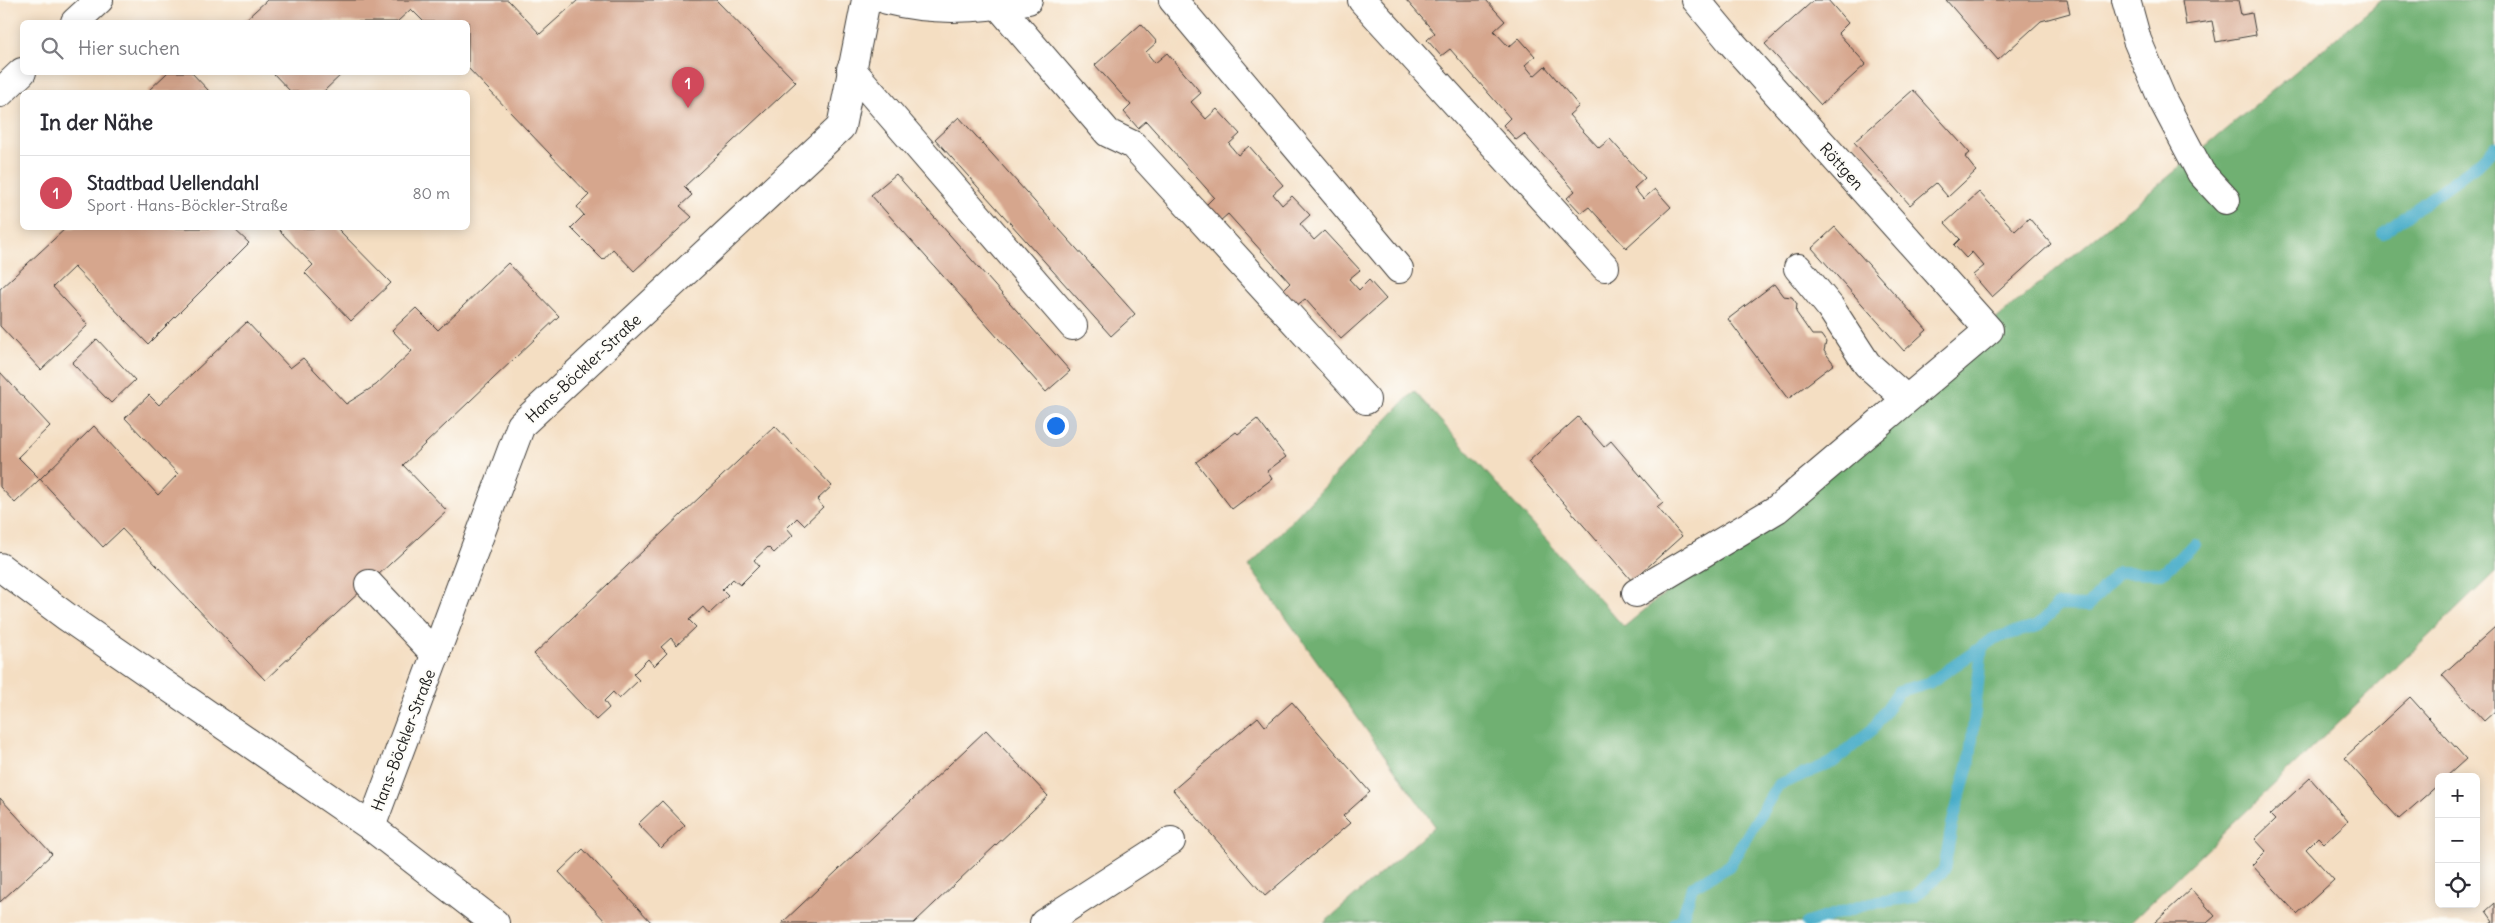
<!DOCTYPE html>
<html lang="de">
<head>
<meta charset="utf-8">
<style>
	:root { --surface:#fff; --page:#f2f2f3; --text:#2b2b33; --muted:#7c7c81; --line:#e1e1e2; --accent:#d1495b }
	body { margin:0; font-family:Delius,sans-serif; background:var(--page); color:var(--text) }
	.controls { position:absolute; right:15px; bottom:15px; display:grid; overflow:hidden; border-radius:8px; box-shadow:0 2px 12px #0003 }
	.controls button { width:45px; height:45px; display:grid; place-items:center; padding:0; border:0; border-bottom:1px solid var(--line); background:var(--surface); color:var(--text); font:25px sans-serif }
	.you { position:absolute; left:1055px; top:425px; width:18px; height:18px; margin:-12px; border:4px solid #fff; border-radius:50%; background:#1a73e8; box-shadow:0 0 0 8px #1a73e833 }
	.badge { display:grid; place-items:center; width:32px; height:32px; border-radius:50%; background:var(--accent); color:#fff; font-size:16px; font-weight:700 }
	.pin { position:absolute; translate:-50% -41px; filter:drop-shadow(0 1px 2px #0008) }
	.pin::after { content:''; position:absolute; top:26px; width:18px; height:15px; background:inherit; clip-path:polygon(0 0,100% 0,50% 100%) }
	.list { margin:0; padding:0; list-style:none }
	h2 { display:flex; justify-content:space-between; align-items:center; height:65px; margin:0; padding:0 20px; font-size:21px }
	h2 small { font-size:16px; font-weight:400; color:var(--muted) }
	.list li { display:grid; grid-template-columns:32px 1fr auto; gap:15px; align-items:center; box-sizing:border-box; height:75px; padding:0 20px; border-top:1px solid var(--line) }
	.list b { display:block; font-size:19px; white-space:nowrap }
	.list p { margin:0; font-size:16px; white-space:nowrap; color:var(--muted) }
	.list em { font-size:16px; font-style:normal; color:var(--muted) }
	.icon { flex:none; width:28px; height:28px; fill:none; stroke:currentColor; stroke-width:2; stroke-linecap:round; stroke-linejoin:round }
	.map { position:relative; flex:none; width:2495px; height:923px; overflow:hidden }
	.search { position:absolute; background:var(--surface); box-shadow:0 2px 12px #0003; left:20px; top:20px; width:450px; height:55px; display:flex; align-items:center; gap:12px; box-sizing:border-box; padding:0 18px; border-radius:8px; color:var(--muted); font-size:19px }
	.panel { position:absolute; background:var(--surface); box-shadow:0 2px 12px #0003; left:20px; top:90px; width:450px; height:140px; border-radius:8px }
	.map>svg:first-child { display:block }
	.forest { fill:#6fb072; stroke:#466647 }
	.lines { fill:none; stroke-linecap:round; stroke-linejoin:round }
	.stream { stroke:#4aadc9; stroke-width:12 }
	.building { fill:#d6a68d }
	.minor-casing { stroke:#3c3935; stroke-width:30 }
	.minor { stroke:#fff; stroke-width:28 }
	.labels { text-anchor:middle; stroke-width:4; stroke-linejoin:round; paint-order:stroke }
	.street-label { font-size:16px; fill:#1c1c1c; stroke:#fdfcf7 }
</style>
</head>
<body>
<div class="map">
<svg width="2495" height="923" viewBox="0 0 2495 923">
	<rect width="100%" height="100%" fill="#fdfcf7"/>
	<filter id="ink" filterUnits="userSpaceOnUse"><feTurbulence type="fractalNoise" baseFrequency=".02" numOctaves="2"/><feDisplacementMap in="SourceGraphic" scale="10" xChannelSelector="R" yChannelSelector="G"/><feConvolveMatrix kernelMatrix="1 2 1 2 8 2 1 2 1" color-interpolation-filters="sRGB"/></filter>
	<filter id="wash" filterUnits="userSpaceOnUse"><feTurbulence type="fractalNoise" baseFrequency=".0096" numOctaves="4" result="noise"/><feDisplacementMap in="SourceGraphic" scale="20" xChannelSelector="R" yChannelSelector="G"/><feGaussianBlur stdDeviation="1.12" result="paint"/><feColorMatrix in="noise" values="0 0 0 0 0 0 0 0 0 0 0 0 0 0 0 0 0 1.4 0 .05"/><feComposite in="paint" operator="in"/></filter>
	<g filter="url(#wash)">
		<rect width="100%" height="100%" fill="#f4dec2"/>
		<path class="forest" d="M2382,0H2495V572L2130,923H1324L1435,826L1249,566L1414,391L1624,627Z"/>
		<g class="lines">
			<g class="stream">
				<path d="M2383,233L2483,160L2495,147"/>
				<path d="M1675,923L1682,919L1692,887L1729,866L1778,785L1833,762L1873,729L1899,691L1929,683L1995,638L2038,626L2058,605L2088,606L2118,572L2162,573L2195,544"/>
				<path d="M1807,923L1871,903L1914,897L1944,870L1952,825L1970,758L1982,646"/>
			</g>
		</g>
		<g id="blocks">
			<g class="building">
				<path d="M267,0H508L540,34L578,0H716L796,82L684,187L692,195L680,206L692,217L634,271L613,249L603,260L571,228L584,215L577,207L589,195L468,68V22H424L411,9L397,22H243Z"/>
				<path d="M1406,0H1486L1505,21L1494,31L1509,47L1519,38L1535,56L1525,65L1534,76L1545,66L1579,106L1569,115L1584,132L1599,148L1610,139L1645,178L1634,188L1643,199L1655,189L1671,207L1626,248L1589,207L1581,213L1567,198L1575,191L1524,134L1516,140L1503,125L1510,118L1450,49L1441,56L1427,40L1435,33Z"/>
				<path d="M1814,0H1828L1848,23L1838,33L1866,64L1821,105L1765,44Z"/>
				<path d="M1946,0H2067L2070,13L2041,21L1998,60Z"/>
				<path d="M2182,0H2238L2241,15L2252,13L2256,35L2216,42L2212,21L2186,25Z"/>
				<path d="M1141,24L1157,42L1146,52L1155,63L1167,53L1201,93L1191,102L1206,119L1217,109L1240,134L1229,144L1238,155L1249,146L1283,185L1273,194L1282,205L1292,196L1310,215L1300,224L1314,240L1324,231L1360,270L1349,279L1359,290L1369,280L1386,299L1341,339L1305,299L1296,306L1282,291L1290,283L1228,214L1220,221L1206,205L1214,197L1146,121L1138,128L1124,112L1131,105L1095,65Z"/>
				<path d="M168,72H191L209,91L147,92Z"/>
				<path d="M272,72H344L323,92H291Z"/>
				<path d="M1913,90L1970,153L1965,157L1976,171L1948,197L1936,183L1910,205L1854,142Z"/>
				<path d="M959,117L1135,314L1111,336L935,139Z"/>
				<path d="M896,174L1070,371L1046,392L871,195Z"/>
				<path d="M1979,192L2015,231L2029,218L2051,244L1992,297L1973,275L1984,266L1972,252L1966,258L1954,245L1960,239L1945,223Z"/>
				<path d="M1835,227L1927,330L1904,351L1812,248Z"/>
				<path d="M66,228H233L249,243L148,344L74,267L53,287L88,325L41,370L0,326V289Z"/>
				<path d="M277,228H340L338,229L391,283L351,321L305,273L313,265Z"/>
				<path d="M508,263L559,316L403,465L447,511L265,680L122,529L103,547L40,479L94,426L158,495L178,474L125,418L149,395L159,405L247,322L290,368L303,358L346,404L376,385L412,351L392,330L416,308L438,330Z"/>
				<path d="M1774,284L1783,296L1792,297L1797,304L1796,312L1812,335H1821L1826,342L1824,351L1834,364L1788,399L1728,319Z"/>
				<path d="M97,339L135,380L111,403L72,363Z"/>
				<path d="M0,372L50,426L18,457L40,479L15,503L0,487Z"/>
				<path d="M1578,417L1604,447L1611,441L1663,502L1657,507L1682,536L1632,581L1528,462Z"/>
				<path d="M1257,419L1286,457L1267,471L1272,479L1232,509L1196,462L1236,432L1238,434Z"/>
				<path d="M775,426L832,486L817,500L823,507L804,525L797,518L787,528L793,535L774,553L768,547L754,560L759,566L740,585L733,579L722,590L728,596L709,614L703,607L689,620L696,627L677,645L671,638L661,647L667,653L654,666L648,659L633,674L639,680L619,699L613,692L604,701L609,708L596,720L534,654Z"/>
				<path d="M2495,627V711L2484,721L2442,675Z"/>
				<path d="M2410,697L2466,759L2446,777H2439V784L2399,819L2344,758Z"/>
				<path d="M1292,702L1370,792L1343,816L1350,823L1265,896L1173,790L1258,717L1265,726Z"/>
				<path d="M986,730L1048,796L978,862L914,923H782Z"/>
				<path d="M2310,778L2348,821L2324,843L2318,837L2306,849L2334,880L2297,914L2252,865L2266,851L2255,839L2275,820L2270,815Z"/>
				<path d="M0,798L52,854L0,902Z"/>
				<path d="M662,801L685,825L661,848L638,824Z"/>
				<path d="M583,849L652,923H607L559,872Z"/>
				<path d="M2191,889L2215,916L2207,923H2154Z"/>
				<path d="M2495,903V923H2490L2493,921L2486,911Z"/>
			</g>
		</g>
	</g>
	<g filter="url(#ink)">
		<use href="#blocks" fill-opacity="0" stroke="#3c3935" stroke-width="1"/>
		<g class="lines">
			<defs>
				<g id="minor">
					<path d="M887,0C934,12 980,9 1028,0"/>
					<path d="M1173,0L1399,269"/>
					<path d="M1362,0L1605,267"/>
					<path d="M2126,0L2137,40L2162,99L2201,173L2226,200"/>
					<path d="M998,5L1108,133L1133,145L1366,400"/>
					<path d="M75,22L99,0"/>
					<path d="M851,69L1073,326"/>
					<path d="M0,93L22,72"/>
					<path d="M1798,268L1830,307L1867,364L1906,399"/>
					<path d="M0,567L67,617L371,827L495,923"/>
					<path d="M369,584L436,655"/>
					<path d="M1636,593L1777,509L1989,330L1731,42L1696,0"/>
					<path d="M371,827L521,425L841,127L866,0"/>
					<path d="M1044,923L1171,841"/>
				</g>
			</defs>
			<use href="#minor" class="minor-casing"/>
			<use href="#minor" class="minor"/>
		</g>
	</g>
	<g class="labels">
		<g class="street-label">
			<text transform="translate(1842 166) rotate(48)" y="6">Röttgen</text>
			<text transform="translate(583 368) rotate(-43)" y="6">Hans-Böckler-Straße</text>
			<text transform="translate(403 740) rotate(-69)" y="6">Hans-Böckler-Straße</text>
		</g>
	</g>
</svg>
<div class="controls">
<button>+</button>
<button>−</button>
<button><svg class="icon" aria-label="locate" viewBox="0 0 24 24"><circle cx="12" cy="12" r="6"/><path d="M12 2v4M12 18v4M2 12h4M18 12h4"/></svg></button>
</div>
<div class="you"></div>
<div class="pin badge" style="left:688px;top:108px">1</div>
<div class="search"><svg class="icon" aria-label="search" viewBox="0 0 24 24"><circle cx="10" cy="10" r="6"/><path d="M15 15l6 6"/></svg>Hier suchen</div>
<section class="panel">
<h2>In der Nähe<small></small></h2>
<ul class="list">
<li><span class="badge">1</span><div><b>Stadtbad Uellendahl</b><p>Sport · Hans-Böckler-Straße</p></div><em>80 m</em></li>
</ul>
</section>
</div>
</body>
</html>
